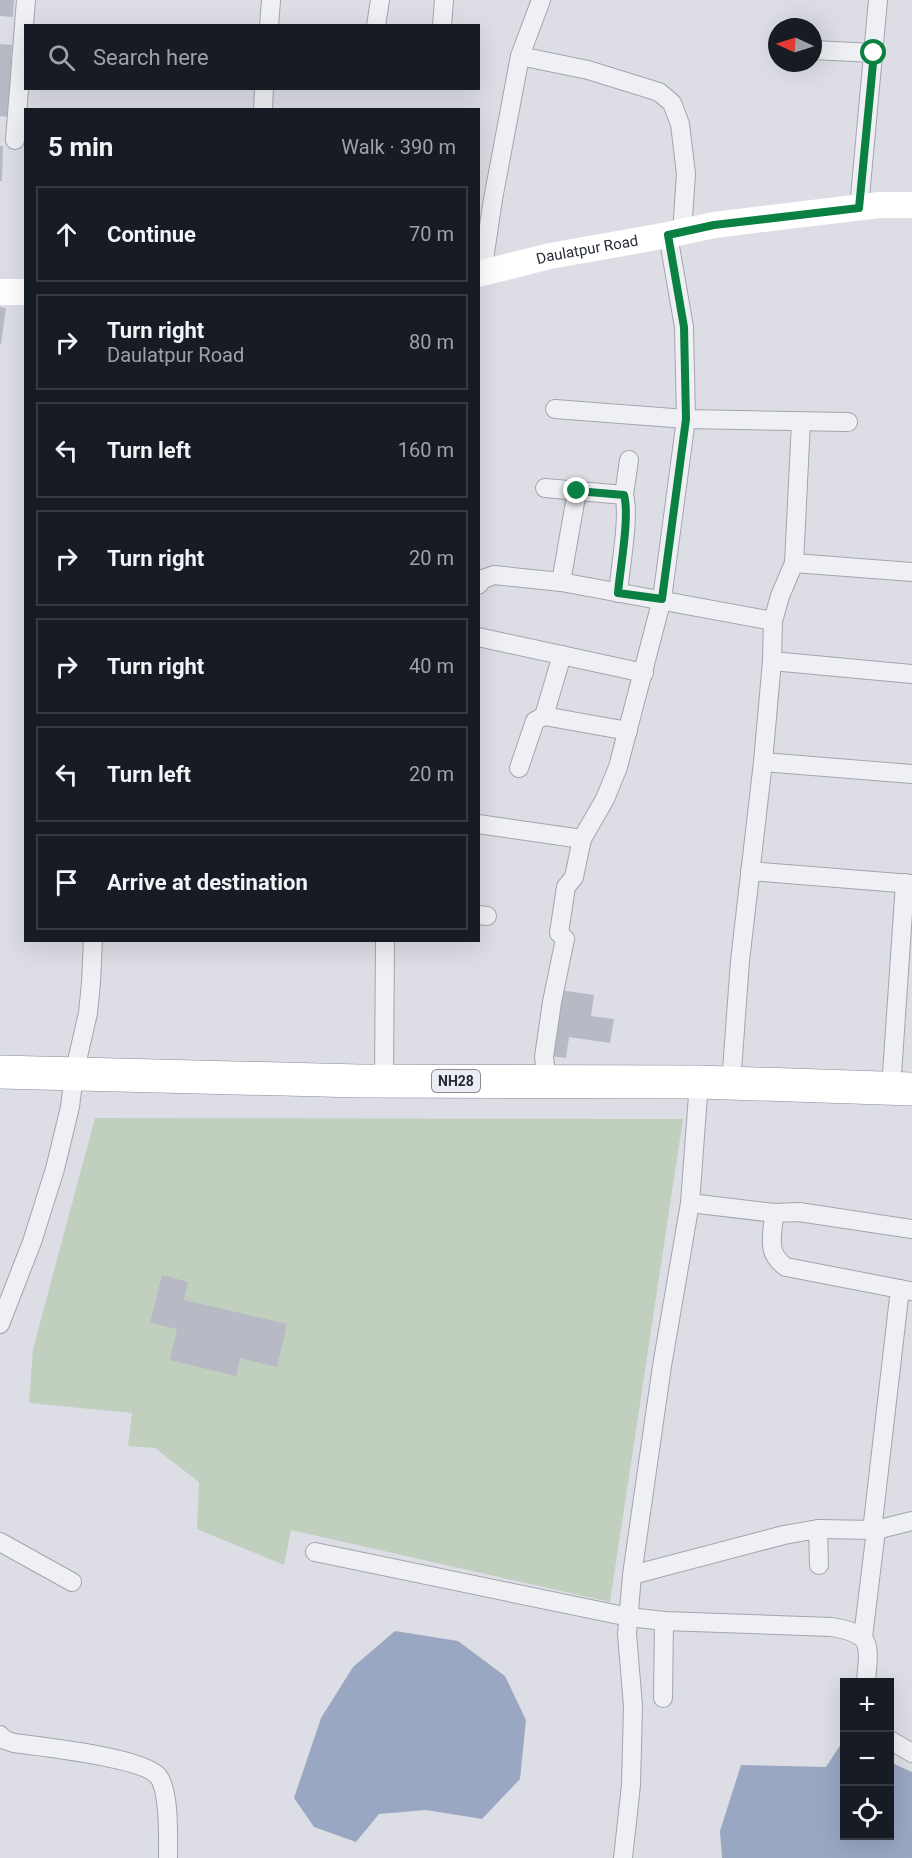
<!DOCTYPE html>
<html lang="en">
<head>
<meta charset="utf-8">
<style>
	:root { --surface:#171b24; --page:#20242c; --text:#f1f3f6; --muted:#9ea1a6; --line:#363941 }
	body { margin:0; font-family:Roboto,sans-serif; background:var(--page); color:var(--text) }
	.controls { position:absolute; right:18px; bottom:18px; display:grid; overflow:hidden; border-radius:0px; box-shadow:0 6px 24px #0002 }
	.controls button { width:54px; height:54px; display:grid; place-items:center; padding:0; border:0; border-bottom:2px solid var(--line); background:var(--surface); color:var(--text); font:30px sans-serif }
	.compass { position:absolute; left:768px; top:18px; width:54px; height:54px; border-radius:50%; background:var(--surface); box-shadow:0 6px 24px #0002; rotate:274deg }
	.stop { position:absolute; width:18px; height:18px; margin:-14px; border:4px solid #0b8043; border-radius:50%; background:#fff }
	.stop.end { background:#0b8043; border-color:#fff; box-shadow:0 2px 6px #0008 }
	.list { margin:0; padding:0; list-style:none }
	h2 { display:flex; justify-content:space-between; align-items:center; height:78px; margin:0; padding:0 24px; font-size:26px }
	h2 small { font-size:20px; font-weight:400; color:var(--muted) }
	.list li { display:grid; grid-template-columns:39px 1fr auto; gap:18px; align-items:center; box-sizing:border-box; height:96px; margin:0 12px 12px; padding:0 12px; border:2px solid var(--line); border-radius:0px }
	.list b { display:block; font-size:22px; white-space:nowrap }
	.list p { margin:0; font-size:20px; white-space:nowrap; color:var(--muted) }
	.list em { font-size:20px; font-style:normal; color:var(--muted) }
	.icon { flex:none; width:33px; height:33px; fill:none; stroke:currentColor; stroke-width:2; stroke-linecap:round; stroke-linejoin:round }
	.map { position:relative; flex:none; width:912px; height:1858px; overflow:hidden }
	.search { position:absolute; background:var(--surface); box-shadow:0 6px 24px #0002; left:24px; top:24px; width:456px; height:66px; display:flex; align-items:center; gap:15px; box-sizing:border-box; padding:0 21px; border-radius:0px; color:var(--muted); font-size:22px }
	.panel { position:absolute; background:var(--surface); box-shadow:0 6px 24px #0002; left:24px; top:108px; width:456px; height:834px; border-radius:0px }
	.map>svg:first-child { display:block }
	.green { fill:#c0cfbe }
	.water { fill:#9aa7c3 }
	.building { fill:#b7bac5 }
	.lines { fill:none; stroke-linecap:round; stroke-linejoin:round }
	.street-casing { stroke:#a3a5ae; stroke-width:20 }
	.highway-casing { stroke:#858a9b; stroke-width:34 }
	.street { stroke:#eff0f4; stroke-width:18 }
	.secondary { stroke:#fff; stroke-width:26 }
	.highway { stroke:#fff; stroke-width:33 }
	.route { stroke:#0b8043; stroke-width:8 }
	.labels { text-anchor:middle; stroke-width:4.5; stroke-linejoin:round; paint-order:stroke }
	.shield { fill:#ecedf3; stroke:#626572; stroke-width:1.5 }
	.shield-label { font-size:14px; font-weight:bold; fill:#272b3a }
	.street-label { font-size:15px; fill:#272b3a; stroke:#ecedf3 }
</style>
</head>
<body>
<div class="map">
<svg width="912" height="1858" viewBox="0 0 912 1858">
	<rect width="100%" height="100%" fill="#dddee5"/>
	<path class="green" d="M95,1118L683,1119L610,1602L291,1530L284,1565L197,1529L199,1482L155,1448L128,1446L132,1413L29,1403L33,1349Z"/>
	<g class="water">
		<path d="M395,1631L458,1641L505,1676L526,1720L520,1779L482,1819L426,1810L379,1814L356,1842L314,1827L294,1798L321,1718L353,1667Z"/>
		<path d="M843,1741H844V1836H890V1762L912,1772V1858H722L720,1831L741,1765L826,1767Z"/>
	</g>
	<g class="building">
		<path d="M0,0H14L13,17L0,16Z"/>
		<path d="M0,44L12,45L8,117L0,116Z"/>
		<path d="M0,146H3L2,181H0Z"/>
		<path d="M0,307L6,308L1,344H0Z"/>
		<path d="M560,990L594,995L591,1016L614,1019L610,1043L569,1037L566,1058L550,1056Z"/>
		<path d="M162,1275L188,1282L184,1300L287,1324L277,1367L240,1358L236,1376L170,1360L177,1329L150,1323Z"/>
	</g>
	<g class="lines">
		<defs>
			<g id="street">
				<path d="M269,26L271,0"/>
				<path d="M376,26L380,0"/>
				<path d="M442,26L444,0"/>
				<path d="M813,50L874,53"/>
				<path d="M520,56L588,70L659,92L672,103L680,124L686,174L682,232"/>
				<path d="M263,110L264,88"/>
				<path d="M15,140L26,0"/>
				<path d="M859,208L878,0"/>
				<path d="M482,273L493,199L520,56L541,0"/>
				<path d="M555,409L686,419L848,422"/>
				<path d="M545,488L624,495C630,516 620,569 618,593"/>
				<path d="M624,495L629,460"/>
				<path d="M794,563L912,572"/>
				<path d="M561,582L577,491"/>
				<path d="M478,585L483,579L494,575L561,582L773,621"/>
				<path d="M478,637L644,673"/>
				<path d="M772,661L912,674"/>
				<path d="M544,716L628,731"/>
				<path d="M763,762L912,774"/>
				<path d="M519,768L535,721L544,716L562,655"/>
				<path d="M478,824L582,839L605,799L618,767L662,599L686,419L684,327L668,235"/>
				<path d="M750,871L912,884"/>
				<path d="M478,915L487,916"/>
				<path d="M384,1081L385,940"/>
				<path d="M547,1082L544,1057L552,1002L565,939L559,933L566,887L574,877L582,839"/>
				<path d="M731,1084L740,961L763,762L772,661L773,621L780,596L794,563L801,422"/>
				<path d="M891,1089L905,883"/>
				<path d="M690,1203L774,1213L799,1212L912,1229"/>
				<path d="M774,1213C773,1235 765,1253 786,1267L910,1291"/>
				<path d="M0,1324L32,1242L55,1169L70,1107L74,1074L88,1013L91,983L93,940"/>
				<path d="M818,1529L876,1530L912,1521"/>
				<path d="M0,1542L72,1582"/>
				<path d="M315,1552L629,1617L664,1621L831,1627C874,1634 869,1644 866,1682"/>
				<path d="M632,1575L784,1535L818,1529L819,1565"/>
				<path d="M863,1637L876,1530L873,1522L900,1289"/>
				<path d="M663,1698L664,1621"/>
				<path d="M0,1735L5,1740L14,1743C42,1747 142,1757 158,1776C170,1791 168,1838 168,1858"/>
				<path d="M890,1740L912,1753"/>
				<path d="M623,1858L631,1785L633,1706L627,1634L632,1575L662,1366L690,1203L699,1082"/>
			</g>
			<path id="highway" d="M0,1072L360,1081L699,1082L912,1089"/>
		</defs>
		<use href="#street" class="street-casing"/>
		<use href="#highway" class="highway-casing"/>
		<use href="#street" class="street"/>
		<g class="secondary">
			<path id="s1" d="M478,274L550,256L668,235L714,225L879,205H912"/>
			<path d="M0,292H26"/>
		</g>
		<use href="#highway" class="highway"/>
	</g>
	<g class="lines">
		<path class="route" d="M577,491L624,495C630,516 620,569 618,593L662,599L686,419L684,327L668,235L714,225L859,208L874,53"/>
	</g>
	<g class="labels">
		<rect class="shield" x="432" y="1070" width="48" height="22" rx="4.5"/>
		<g class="shield-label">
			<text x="456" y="1086">NH28</text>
		</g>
		<g class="street-label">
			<text dy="5" stroke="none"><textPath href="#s1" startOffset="112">Daulatpur Road</textPath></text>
		</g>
	</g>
</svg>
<div class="controls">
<button>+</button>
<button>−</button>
<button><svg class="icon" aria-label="locate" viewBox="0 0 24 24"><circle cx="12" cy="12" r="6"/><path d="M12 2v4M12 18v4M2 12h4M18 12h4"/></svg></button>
</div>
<svg class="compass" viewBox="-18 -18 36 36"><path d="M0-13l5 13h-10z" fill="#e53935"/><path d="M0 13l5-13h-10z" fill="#9ea1a6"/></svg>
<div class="stop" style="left:874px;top:53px"></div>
<div class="stop end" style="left:577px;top:491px"></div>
<div class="search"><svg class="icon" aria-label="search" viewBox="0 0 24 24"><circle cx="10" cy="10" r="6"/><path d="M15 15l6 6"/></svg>Search here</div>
<section class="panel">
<h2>5 min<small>Walk · 390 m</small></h2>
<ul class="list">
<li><svg class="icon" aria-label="ahead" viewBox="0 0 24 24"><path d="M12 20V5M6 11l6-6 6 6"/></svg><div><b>Continue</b></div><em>70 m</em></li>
<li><svg class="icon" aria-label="right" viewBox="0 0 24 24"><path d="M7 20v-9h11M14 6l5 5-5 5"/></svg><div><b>Turn right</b><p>Daulatpur Road</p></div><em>80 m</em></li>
<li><svg class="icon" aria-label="left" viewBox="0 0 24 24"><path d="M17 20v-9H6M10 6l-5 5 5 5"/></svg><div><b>Turn left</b></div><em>160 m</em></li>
<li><svg class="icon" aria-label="right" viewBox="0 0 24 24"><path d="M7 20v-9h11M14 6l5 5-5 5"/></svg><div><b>Turn right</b></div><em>20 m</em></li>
<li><svg class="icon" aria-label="right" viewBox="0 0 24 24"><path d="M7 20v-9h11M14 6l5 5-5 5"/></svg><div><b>Turn right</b></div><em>40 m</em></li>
<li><svg class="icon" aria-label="left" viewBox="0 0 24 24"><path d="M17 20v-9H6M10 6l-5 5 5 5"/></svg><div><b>Turn left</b></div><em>20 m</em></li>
<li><svg class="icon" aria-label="arrive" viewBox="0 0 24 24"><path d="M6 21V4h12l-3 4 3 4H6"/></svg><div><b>Arrive at destination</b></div></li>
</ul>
</section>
</div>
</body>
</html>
